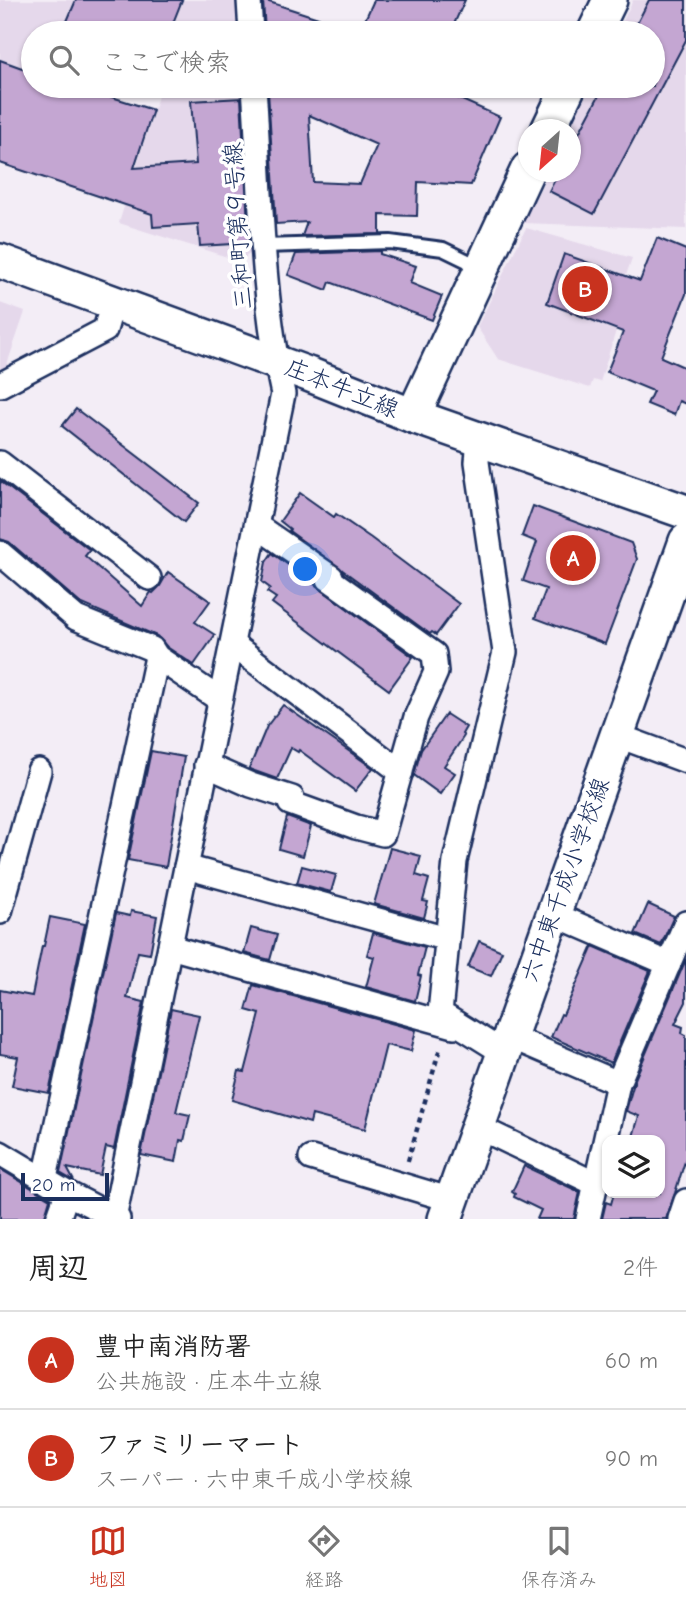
<!DOCTYPE html>
<html lang="ja">
<head>
<meta charset="utf-8">
<style>
	:root { --surface:#fff; --page:#f6f6f6; --text:#222; --muted:#767676; --line:#e0e0e0; --accent:#c8321e }
	body { margin:0; font-family:"Comic Neue","Klee One",sans-serif; background:var(--page); color:var(--text) }
	.controls { position:absolute; right:21px; bottom:21px; display:grid; overflow:hidden; border-radius:14px; box-shadow:0 2px 5px #0004 }
	.controls button { width:63px; height:63px; display:grid; place-items:center; padding:0; border:0; border-bottom:2px solid var(--line); background:var(--surface); color:var(--text); font:35px sans-serif }
	.compass { position:absolute; left:518px; top:119px; width:63px; height:63px; border-radius:50%; background:var(--surface); box-shadow:0 2px 5px #0004; rotate:207deg }
	.scale { position:absolute; left:21px; bottom:18px; width:88px; box-sizing:border-box; padding-left:7px; border:4px solid #1b2f5e; border-top:0; font-size:19px; line-height:24px; white-space:nowrap; color:#1b2f5e; -webkit-text-stroke:5px #fff; paint-order:stroke }
	.you { position:absolute; left:306px; top:570px; width:24px; height:24px; margin:-18px; border:5px solid #fff; border-radius:50%; background:#1a73e8; box-shadow:0 0 0 10px #1a73e833 }
	.badge { display:grid; place-items:center; width:46px; height:46px; border-radius:50%; background:var(--accent); color:#fff; font-size:23px; font-weight:700 }
	.pin { position:absolute; translate:-50% -50%; border:4px solid #fff; box-shadow:0 2px 7px #0006 }
	.list { margin:0; padding:0; list-style:none }
	h2 { display:flex; justify-content:space-between; align-items:center; height:91px; margin:0; padding:0 28px; font-size:30px }
	h2 small { font-size:23px; font-weight:400; color:var(--muted) }
	.list li { display:grid; grid-template-columns:46px 1fr auto; gap:21px; align-items:center; box-sizing:border-box; height:98px; padding:0 28px; border-top:2px solid var(--line) }
	.list b { display:block; font-size:26px; white-space:nowrap }
	.list p { margin:0; font-size:23px; white-space:nowrap; color:var(--muted) }
	.list em { font-size:23px; font-style:normal; color:var(--muted) }
	.icon { flex:none; width:38px; height:38px; fill:none; stroke:currentColor; stroke-width:2; stroke-linecap:round; stroke-linejoin:round }
	.map { position:relative; flex:none; width:686px; height:1219px; overflow:hidden }
	.search { position:absolute; background:var(--surface); box-shadow:0 2px 5px #0004; left:21px; right:21px; top:21px; height:77px; display:flex; align-items:center; gap:18px; box-sizing:border-box; padding:0 24px; border-radius:38px; color:var(--muted); font-size:26px }
	.sheet { height:287px; background:var(--surface) }
	nav { display:flex; justify-content:space-around; align-items:center; box-sizing:border-box; height:98px; border-top:2px solid var(--line); background:var(--surface); font-size:19px; color:var(--muted) }
	nav a { display:grid; justify-items:center; gap:4px }
	nav .on { color:var(--accent) }
	.map>svg:first-child { display:block }
	.built { fill:#e5d8eb }
	.building { fill:#c4a6d2; stroke:#1b2f5e; stroke-width:2; fill-rule:evenodd }
	.lines { fill:none; stroke-linecap:round; stroke-linejoin:round }
	.lane-casing { stroke:#1b2f5e; stroke-width:18 }
	.street-casing { stroke:#1b2f5e; stroke-width:28 }
	.secondary-casing { stroke:#1b2f5e; stroke-width:38 }
	.path { stroke:#1b2f5e; stroke-width:4.5; stroke-dasharray:5 5; stroke-linecap:butt }
	.lane { stroke:#fff; stroke-width:12 }
	.street { stroke:#fff; stroke-width:23 }
	.secondary { stroke:#fff; stroke-width:33 }
	.labels { text-anchor:middle; stroke-width:7; stroke-linejoin:round; paint-order:stroke }
	.street-label { font-size:24px; fill:#1b2f5e; stroke:#fff }
</style>
</head>
<body>
<div class="map">
<svg width="686" height="1219" viewBox="0 0 686 1219">
	<rect width="100%" height="100%" fill="#f3edf6"/>
	<filter id="ink" filterUnits="userSpaceOnUse"><feTurbulence type="fractalNoise" baseFrequency=".0143" numOctaves="2"/><feDisplacementMap in="SourceGraphic" scale="14" xChannelSelector="R" yChannelSelector="G"/><feConvolveMatrix kernelMatrix="1 2 1 2 8 2 1 2 1" color-interpolation-filters="sRGB"/></filter>
	<g filter="url(#ink)">
		<g class="built">
			<path d="M0,0H239L241,33H33V71L0,64Z"/>
			<path d="M633,0H686V229L523,223L549,172H570L569,129L591,86H653V33H617Z"/>
			<path d="M109,86H244L255,250L240,261L119,223L158,96Z"/>
			<path d="M526,228L632,258L616,304L623,308L600,382L593,380L590,388L498,359L477,327Z"/>
			<path d="M0,303L25,312L5,370L0,372Z"/>
		</g>
		<g class="building">
			<path d="M76,0H182L169,33H62Z"/>
			<path d="M263,0L352,29L351,33H265Z"/>
			<path d="M374,0H465L450,33H359Z"/>
			<path d="M649,0H686V40L594,214L549,191L559,172H570V150L604,86H653V33H632Z"/>
			<path d="M0,60L33,72V86H77L153,110L134,168L196,164L191,101L241,98L249,243L200,246L198,224L153,227L152,214L0,163Z"/>
			<path d="M270,86H431L500,117L471,185L418,182L417,216L380,215V234L302,236L307,222L276,224L268,91ZM309,115L377,145L360,184L313,182Z"/>
			<path d="M657,238L686,250V294L661,357L686,368V404L679,401L674,415L647,404L653,391L607,372L623,332L547,303L564,254L640,281Z"/>
			<path d="M380,251V254L416,266L410,283L442,296L432,320L330,282L327,290L288,275L296,254Z"/>
			<path d="M76,409L199,503L184,522L62,426Z"/>
			<path d="M0,481L90,550L85,556L142,606L151,592L153,593L160,586L168,572L210,601L195,622L215,635L194,665L167,647L157,636L80,603L9,542L0,539Z"/>
			<path d="M300,493L334,517L336,514L371,538L459,604L436,635L432,632L430,634L289,531L290,529L280,521Z"/>
			<path d="M533,506L631,543L637,559L605,644L535,618L546,589L523,581L537,542L522,536Z"/>
			<path d="M272,553L413,657L389,690L272,603L276,598L267,592L270,588L262,582L266,562Z"/>
			<path d="M283,705L373,768L355,791L299,750L298,752L291,748L277,779L249,769L267,726Z"/>
			<path d="M446,714L466,727L462,734L464,736L444,766L455,773L440,794L414,775L421,750Z"/>
			<path d="M151,751L184,757L166,867L128,860Z"/>
			<path d="M287,817L311,826L303,856L279,849Z"/>
			<path d="M390,848L421,856L416,875L429,879L423,901L428,902L424,918L374,904Z"/>
			<path d="M302,866L336,875L331,892L297,883Z"/>
			<path d="M648,904L674,916L661,945L635,934Z"/>
			<path d="M131,911L157,916L150,954L138,952L127,998L144,1002L114,1149L106,1147L100,1175L67,1168L74,1181L60,1173L116,913L130,916Z"/>
			<path d="M50,917L85,924L49,1093L12,1086L18,1057L0,1054V990L32,996L42,946H44Z"/>
			<path d="M251,928L277,935L270,960L244,953Z"/>
			<path d="M373,933L425,947L418,975L421,976L415,1001L366,987L374,957L367,955Z"/>
			<path d="M479,941L502,951L491,976L468,967Z"/>
			<path d="M593,946L650,971L611,1063L551,1037L561,1014L563,1015Z"/>
			<path d="M686,959V1002L675,1024L683,1027L682,1033L686,1035V1158L675,1193L666,1219H602L606,1202L611,1204L614,1193H660V1140H632L639,1116L626,1111L635,1079Z"/>
			<path d="M253,985L416,1030L411,1051L386,1045L365,1129L312,1115L310,1123L232,1100L239,1071L245,1072L260,1014L246,1010Z"/>
			<path d="M171,1009L199,1015L176,1112L190,1115L184,1141L180,1140L176,1162L141,1155Z"/>
			<path d="M524,1166L580,1192L574,1219H537L541,1210L514,1197L515,1194L512,1192Z"/>
			<path d="M0,1169L50,1199L44,1219H0Z"/>
		</g>
		<g class="lines">
			<defs>
				<path id="lane" d="M264,246L390,242L443,249L480,267"/>
				<g id="street">
					<path d="M249,0L251,33"/>
					<path d="M0,385L105,330L113,302"/>
					<path d="M479,439L477,462L505,652L455,861L440,1013L504,1053"/>
					<path d="M0,463L149,578"/>
					<path d="M0,553L76,618L152,649L157,657"/>
					<path d="M232,644L401,772"/>
					<path d="M616,735L686,761"/>
					<path d="M206,765L251,785L292,798L290,803L356,827L383,834L416,717L436,672L434,654L329,579L331,577L257,526"/>
					<path d="M186,867L447,939"/>
					<path d="M0,912L39,771"/>
					<path d="M553,914L669,964"/>
					<path d="M170,947L454,1026"/>
					<path d="M509,1036L618,1083"/>
					<path d="M478,1127L596,1184"/>
					<path d="M0,1153L67,1193L118,1219"/>
					<path d="M311,1158L452,1200"/>
					<path d="M45,1178L157,657L220,700"/>
					<path d="M58,1219L67,1193"/>
					<path d="M114,1219L283,394C261,294 261,188 254,86"/>
					<path d="M588,1219L618,1083L686,923"/>
					<path d="M680,1219L686,1201"/>
				</g>
				<g id="secondary">
					<path d="M594,33L610,0"/>
					<path d="M548,130L569,86"/>
					<path d="M0,261L308,374L413,416L686,512"/>
					<path d="M413,416L528,169"/>
					<path d="M445,1219L686,541"/>
				</g>
			</defs>
			<use href="#lane" class="lane-casing"/>
			<use href="#street" class="street-casing"/>
			<use href="#secondary" class="secondary-casing"/>
			<path class="path" d="M408,1161L440,1048"/>
			<use href="#lane" class="lane"/>
			<use href="#street" class="street"/>
			<use href="#secondary" class="secondary"/>
		</g>
	</g>
	<g class="labels">
		<g class="street-label">
			<text transform="translate(238 226) rotate(-94)" y="8">三和町第９号線</text>
			<text transform="translate(342 388) rotate(22)" y="8">庄本牛立線</text>
			<text transform="translate(565 880) rotate(-70)" y="8">六中東千成小学校線</text>
		</g>
	</g>
</svg>
<div class="controls">
<button><svg class="icon" aria-label="layers" viewBox="0 0 24 24"><path d="M12 4l9 5-9 5-9-5zM3 14l9 5 9-5"/></svg></button>
</div>
<svg class="compass" viewBox="-18 -18 36 36"><path d="M0-13l5 13h-10z" fill="#e53935"/><path d="M0 13l5-13h-10z" fill="#767676"/></svg>
<div class="scale">20 m</div>
<div class="you"></div>
<div class="pin badge" style="left:573px;top:558px">A</div>
<div class="pin badge" style="left:585px;top:289px">B</div>
<div class="search"><svg class="icon" aria-label="search" viewBox="0 0 24 24"><circle cx="10" cy="10" r="6"/><path d="M15 15l6 6"/></svg>ここで検索</div>
</div>
<section class="sheet">
<h2>周辺<small>2件</small></h2>
<ul class="list">
<li><span class="badge">A</span><div><b>豊中南消防署</b><p>公共施設 · 庄本牛立線</p></div><em>60 m</em></li>
<li><span class="badge">B</span><div><b>ファミリーマート</b><p>スーパー · 六中東千成小学校線</p></div><em>90 m</em></li>
</ul>
</section>
<nav>
<a class="on"><svg class="icon" aria-label="map" viewBox="0 0 24 24"><path d="M3 6l6-2 6 2 6-2v14l-6 2-6-2-6 2zM9 4v14M15 6v14"/></svg>地図</a>
<a><svg class="icon" aria-label="directions" viewBox="0 0 24 24"><path d="M12 3l9 9-9 9-9-9zM9 14v-3h6M13 9l2 2-2 2"/></svg>経路</a>
<a><svg class="icon" aria-label="saved" viewBox="0 0 24 24"><path d="M7 4h10v16l-5-4-5 4z"/></svg>保存済み</a>
</nav>
</body>
</html>
